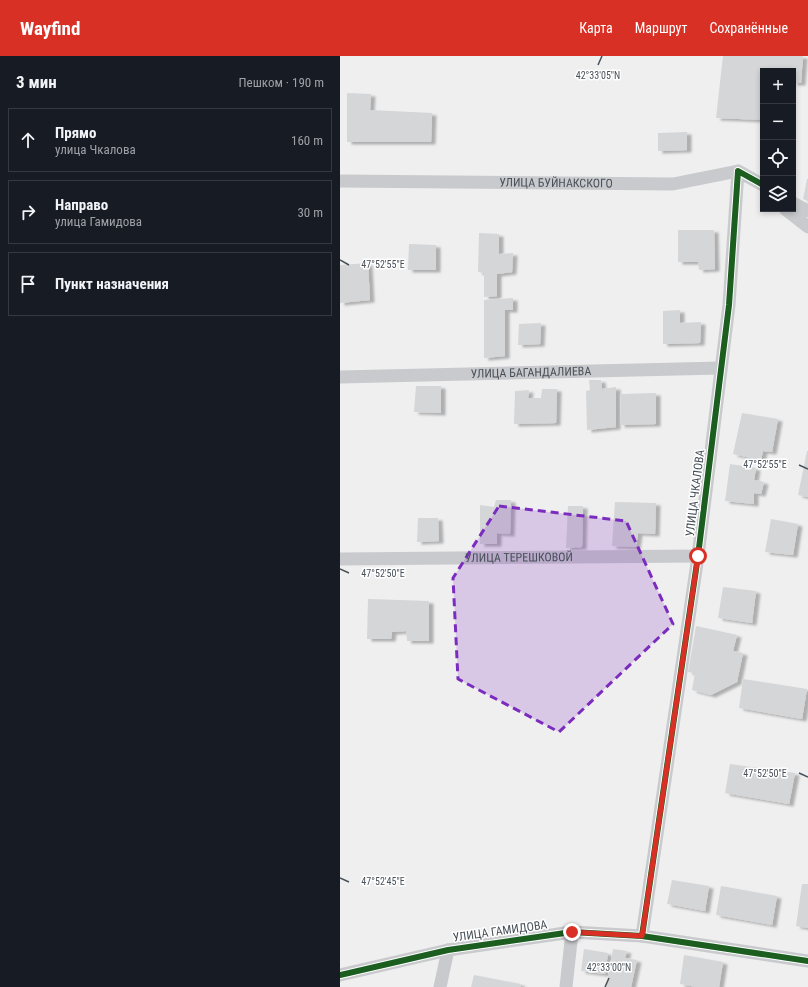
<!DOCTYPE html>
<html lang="ru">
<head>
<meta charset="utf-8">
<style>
	:root { --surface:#171b24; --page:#20242c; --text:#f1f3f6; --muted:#9ea1a6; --line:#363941; --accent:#d93025 }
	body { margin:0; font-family:"Roboto Condensed",sans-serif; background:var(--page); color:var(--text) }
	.controls { position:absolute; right:12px; top:12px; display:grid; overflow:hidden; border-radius:0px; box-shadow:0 2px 6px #0003 }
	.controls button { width:36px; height:36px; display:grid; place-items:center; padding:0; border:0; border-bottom:1px solid var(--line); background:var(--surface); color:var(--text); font:20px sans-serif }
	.stop { position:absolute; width:12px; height:12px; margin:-9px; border:3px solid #d93025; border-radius:50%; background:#fff }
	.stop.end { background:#d93025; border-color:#fff; box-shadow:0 1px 4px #0008 }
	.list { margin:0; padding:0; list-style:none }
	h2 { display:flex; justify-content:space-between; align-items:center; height:52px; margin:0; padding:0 16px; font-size:17px }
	h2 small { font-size:13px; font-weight:400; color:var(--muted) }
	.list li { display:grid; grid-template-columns:26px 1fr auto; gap:12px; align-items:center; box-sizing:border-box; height:64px; margin:0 8px 8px; padding:0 8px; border:1px solid var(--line); border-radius:0px }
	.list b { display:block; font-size:15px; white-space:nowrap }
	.list p { margin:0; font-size:13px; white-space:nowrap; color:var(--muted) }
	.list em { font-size:13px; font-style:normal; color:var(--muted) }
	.icon { flex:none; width:22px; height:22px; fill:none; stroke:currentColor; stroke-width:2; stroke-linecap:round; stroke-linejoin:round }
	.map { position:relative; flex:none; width:468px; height:931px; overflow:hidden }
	header { display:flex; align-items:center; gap:24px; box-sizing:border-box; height:56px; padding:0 20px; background:var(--accent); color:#fff }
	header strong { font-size:19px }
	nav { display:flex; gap:22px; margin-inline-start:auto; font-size:14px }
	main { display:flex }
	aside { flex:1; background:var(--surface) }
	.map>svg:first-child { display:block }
	.building { fill:#d5d6d8; filter:url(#shadow) }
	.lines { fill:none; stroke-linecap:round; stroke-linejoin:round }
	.street { stroke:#c9cacd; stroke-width:13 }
	.cycleway-casing { stroke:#fff; stroke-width:8 }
	.cycleway { stroke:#1b5e20; stroke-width:6 }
	.route { stroke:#d93025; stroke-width:5 }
	.marked { fill:#7b2cbf; fill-opacity:0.2; stroke:#7b2cbf; stroke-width:3; stroke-dasharray:8 5; stroke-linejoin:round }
	.ticks { fill:none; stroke:#485059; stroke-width:1.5 }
	.labels { text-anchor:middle; stroke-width:3; stroke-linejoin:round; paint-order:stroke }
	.street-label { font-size:12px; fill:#485059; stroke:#fff }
	.ticks-label { font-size:10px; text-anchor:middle; fill:#485059; stroke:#fff; stroke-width:3; stroke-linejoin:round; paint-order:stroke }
</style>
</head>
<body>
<header>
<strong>Wayfind</strong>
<nav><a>Карта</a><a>Маршрут</a><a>Сохранённые</a></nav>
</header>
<main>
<aside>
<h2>3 мин<small>Пешком · 190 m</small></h2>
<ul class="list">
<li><svg class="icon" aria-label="ahead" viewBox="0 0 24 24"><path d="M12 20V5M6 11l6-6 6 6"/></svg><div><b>Прямо</b><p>улица Чкалова</p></div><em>160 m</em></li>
<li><svg class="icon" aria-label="right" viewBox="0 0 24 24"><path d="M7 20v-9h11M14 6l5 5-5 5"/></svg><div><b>Направо</b><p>улица Гамидова</p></div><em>30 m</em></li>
<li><svg class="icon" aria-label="arrive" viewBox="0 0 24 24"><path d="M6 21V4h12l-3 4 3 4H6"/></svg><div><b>Пункт назначения</b></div></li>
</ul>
</aside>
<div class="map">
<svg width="468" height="931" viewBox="0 0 468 931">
	<defs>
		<filter id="shadow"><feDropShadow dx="4.5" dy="2.5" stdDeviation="1" flood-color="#0004"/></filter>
	</defs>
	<rect width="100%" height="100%" fill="#efefef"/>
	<g class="building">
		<path d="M383,0H463L461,27H453V15H423V64L376,62Z"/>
		<path d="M7,37L31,38L30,54L92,57L91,86H7Z"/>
		<path d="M347,76V94L318,95V77Z"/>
		<path d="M467,123H468V145L463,143Z"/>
		<path d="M338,174H374L375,213L359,214L358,206H338Z"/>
		<path d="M139,177L159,178V198L173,197L172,216L157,218V240L144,241V217L138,216Z"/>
		<path d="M69,188L96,189V214H68Z"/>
		<path d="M28,207L30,244L0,247V209Z"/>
		<path d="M173,242V254H165V300L144,302V244Z"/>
		<path d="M340,254V267L361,266L360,287L323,288V255Z"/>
		<path d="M201,267L200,288L178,289L179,268Z"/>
		<path d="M249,324H261L262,333L276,331V371L247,374L246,335L250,334Z"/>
		<path d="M76,330H101V357L74,356Z"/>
		<path d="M202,333H217L216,367L174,368L175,335L189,334L188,342H201Z"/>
		<path d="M316,337V368L280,369L281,338Z"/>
		<path d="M402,357L438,363L432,396L423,395L421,404L393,398Z"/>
		<path d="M467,395H468V441L458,439Z"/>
		<path d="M390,408L416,412L414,424L424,426L421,438L414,437V448L385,445Z"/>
		<path d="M156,444H171L170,478L157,477V488H140V449L154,451Z"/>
		<path d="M275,446L316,447L315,478L298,477L296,491L272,490Z"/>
		<path d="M228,450H243L242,491L226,492Z"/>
		<path d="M78,462H98L99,485L77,486Z"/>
		<path d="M431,463L458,468L453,499L425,496Z"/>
		<path d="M383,531L416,535L412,567L378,562Z"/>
		<path d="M28,543L89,545V585H67L66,575L52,576L51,583H27Z"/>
		<path d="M356,570L397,579L393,595L403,597L397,626L371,639L352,634L355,617L348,616Z"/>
		<path d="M403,623L467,633L462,663L399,652Z"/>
		<path d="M390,708L455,717L449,748L385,737Z"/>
		<path d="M332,824L369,830L365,855L327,848Z"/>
		<path d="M462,828H468V872L456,870Z"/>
		<path d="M381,830L437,840L432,869L376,859Z"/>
		<path d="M244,893L268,897L265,918L241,915Z"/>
		<path d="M273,893L287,895L285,902L297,904L291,931H266Z"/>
		<path d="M344,899L383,906L379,931H357L340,928Z"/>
		<path d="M134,919L181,928L180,931H131Z"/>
	</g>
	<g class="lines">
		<g class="street">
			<path id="s1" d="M0,125L333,128L398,115L404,120"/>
			<path d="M453,147L468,155"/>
			<path d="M445,153L468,171"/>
			<path id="s2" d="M0,321L381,312"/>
			<path id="s3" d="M0,503L358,500"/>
			<path d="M302,880L358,500L389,249L398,115L423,129"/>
			<path d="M0,919L108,894L232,876L302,880L468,905"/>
			<path d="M100,931L108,894"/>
			<path d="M226,931L232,876"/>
		</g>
		<defs>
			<g id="cycleway">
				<path d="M302,880L358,500L389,249L398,115L423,129"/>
				<path d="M0,919L108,894L232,876L302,880L468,905"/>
			</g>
		</defs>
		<use href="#cycleway" class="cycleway-casing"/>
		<use href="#cycleway" class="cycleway"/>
	</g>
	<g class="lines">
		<path class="route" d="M232,876L302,880L358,500"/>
	</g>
	<path class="marked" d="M159,450L286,465L333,568L219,676L118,623L113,522Z"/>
	<path class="ticks" d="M258,9L262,0M0,204L9,209M459,409L468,413M0,513L9,517M459,717L468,721M0,822L9,826M265,931L269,922"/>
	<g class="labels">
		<g class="street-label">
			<text dy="4" stroke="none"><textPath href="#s1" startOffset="216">УЛИЦА БУЙНАКСКОГО</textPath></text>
			<text dy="4" stroke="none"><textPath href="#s2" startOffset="191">УЛИЦА БАГАНДАЛИЕВА</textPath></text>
			<text transform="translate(355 437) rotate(-83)" y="4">УЛИЦА ЧКАЛОВА</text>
			<text dy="4" stroke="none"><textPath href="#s3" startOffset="179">УЛИЦА ТЕРЕШКОВОЙ</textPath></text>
			<text transform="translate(160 875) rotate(-8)" y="4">УЛИЦА ГАМИДОВА</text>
		</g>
	</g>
	<g class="ticks-label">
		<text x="258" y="23">42°33'05"N</text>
		<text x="43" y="212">47°52'55"E</text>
		<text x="425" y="412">47°52'55"E</text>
		<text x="43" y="521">47°52'50"E</text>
		<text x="425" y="721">47°52'50"E</text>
		<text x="43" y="829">47°52'45"E</text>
		<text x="269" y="915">42°33'00"N</text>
	</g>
</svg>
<div class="controls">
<button>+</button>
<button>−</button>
<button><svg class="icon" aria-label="locate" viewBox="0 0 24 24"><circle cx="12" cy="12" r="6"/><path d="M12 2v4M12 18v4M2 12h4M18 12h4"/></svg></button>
<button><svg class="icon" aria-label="layers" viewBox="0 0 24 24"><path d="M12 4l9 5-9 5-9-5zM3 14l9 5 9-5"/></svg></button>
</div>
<div class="stop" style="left:358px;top:500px"></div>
<div class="stop end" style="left:232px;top:876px"></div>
</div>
</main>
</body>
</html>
